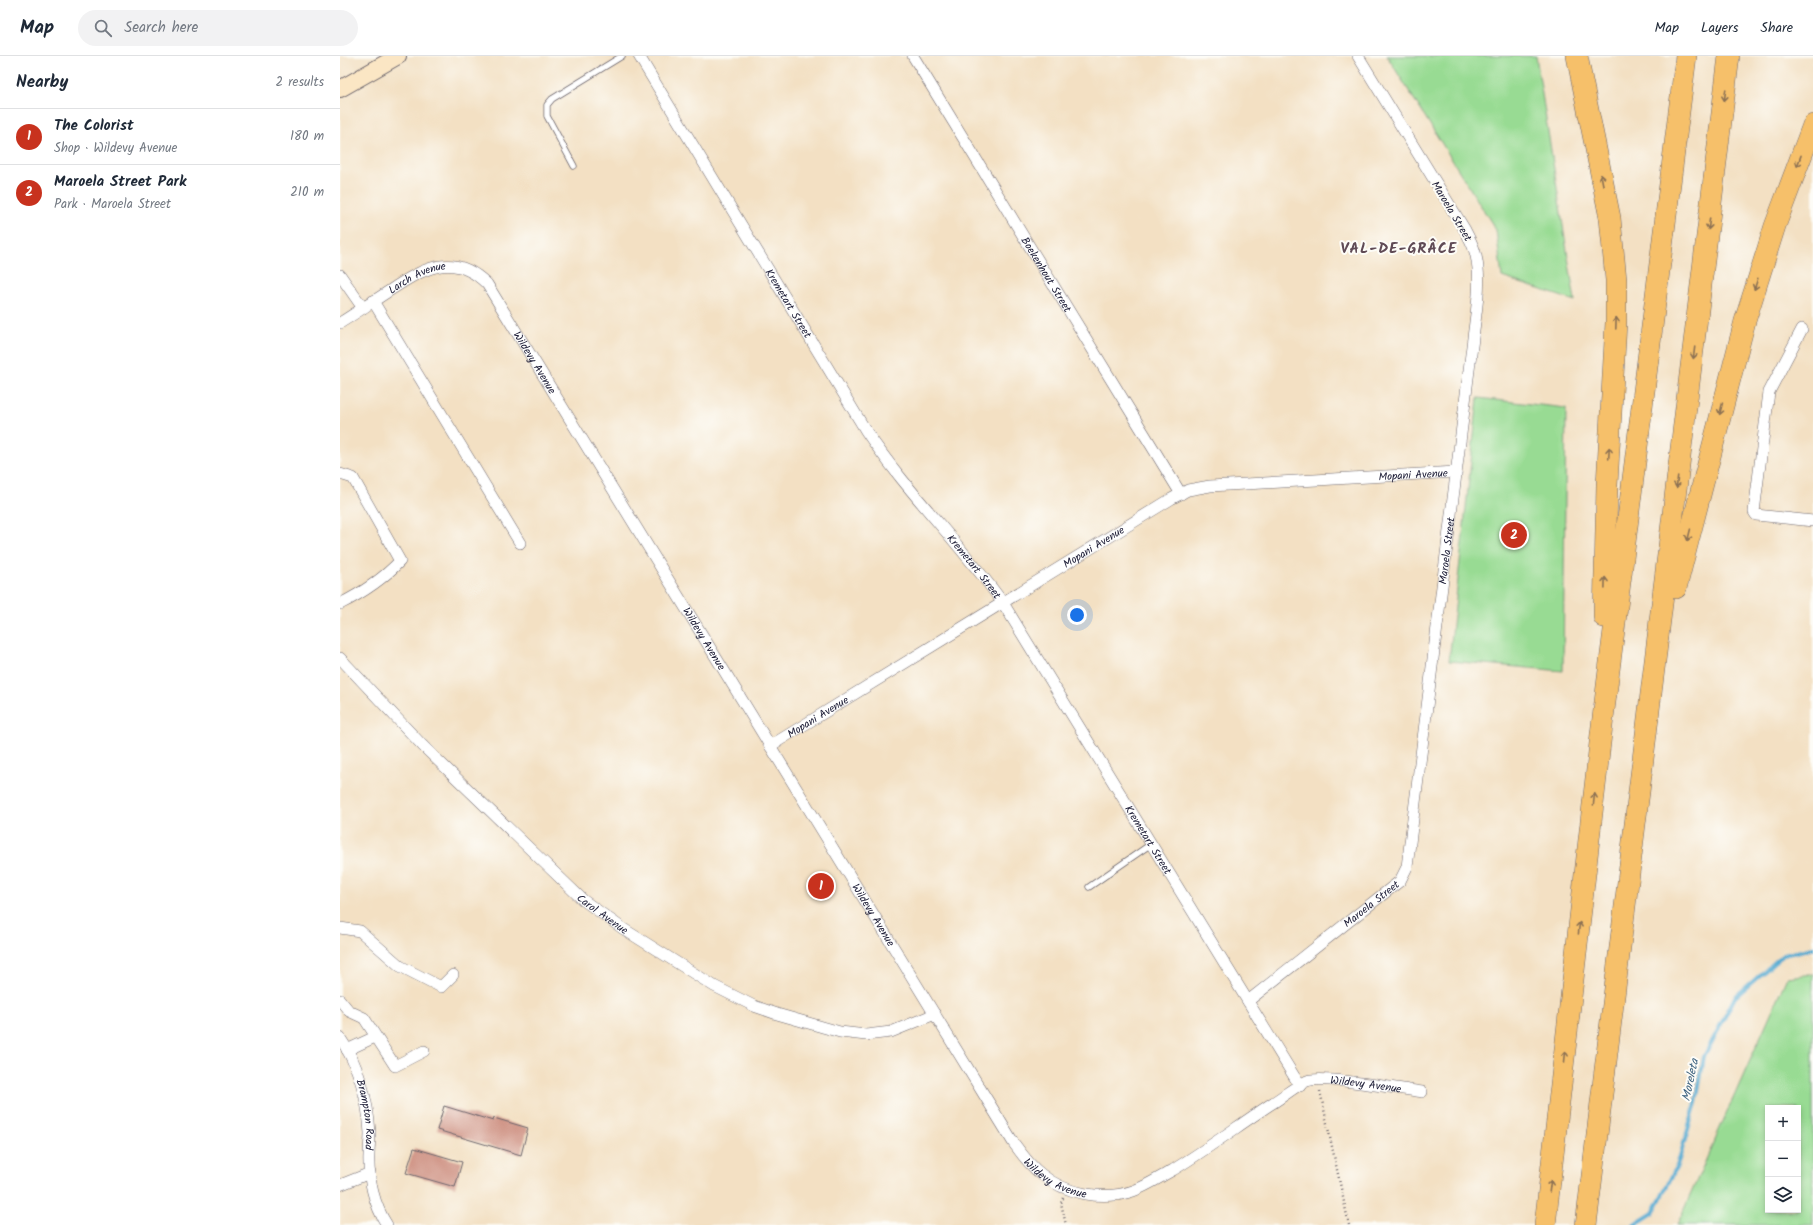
<!DOCTYPE html>
<html lang="en">
<head>
<meta charset="utf-8">
<style>
	:root { --surface:#fff; --page:#f2f2f3; --text:#1f2937; --muted:#747a83; --line:#e0e1e3; --accent:#c8321e }
	body { margin:0; font-family:Kalam,sans-serif; background:var(--page); color:var(--text) }
	.controls { position:absolute; right:12px; bottom:12px; display:grid; overflow:hidden; border-radius:0px; box-shadow:0 2px 6px #0003 }
	.controls button { width:36px; height:36px; display:grid; place-items:center; padding:0; border:0; border-bottom:1px solid var(--line); background:var(--surface); color:var(--text); font:20px sans-serif }
	.you { position:absolute; left:737px; top:559px; width:14px; height:14px; margin:-10px; border:3px solid #fff; border-radius:50%; background:#1a73e8; box-shadow:0 0 0 6px #1a73e833 }
	.badge { display:grid; place-items:center; width:26px; height:26px; border-radius:50%; background:var(--accent); color:#fff; font-size:13px; font-weight:700 }
	.pin { position:absolute; translate:-50% -50%; border:2px solid #fff; box-shadow:0 1px 4px #0006 }
	.list { margin:0; padding:0; list-style:none }
	h2 { display:flex; justify-content:space-between; align-items:center; height:52px; margin:0; padding:0 16px; font-size:17px }
	h2 small { font-size:13px; font-weight:400; color:var(--muted) }
	.list li { display:grid; grid-template-columns:26px 1fr auto; gap:12px; align-items:center; box-sizing:border-box; height:56px; padding:0 16px; border-top:1px solid var(--line) }
	.list b { display:block; font-size:15px; white-space:nowrap }
	.list p { margin:0; font-size:13px; white-space:nowrap; color:var(--muted) }
	.list em { font-size:13px; font-style:normal; color:var(--muted) }
	.icon { flex:none; width:22px; height:22px; fill:none; stroke:currentColor; stroke-width:2; stroke-linecap:round; stroke-linejoin:round }
	.map { position:relative; flex:none; width:1473px; height:1169px; overflow:hidden }
	header { display:flex; align-items:center; gap:24px; box-sizing:border-box; height:56px; padding:0 20px; background:var(--surface); border-bottom:1px solid var(--line) }
	header strong { font-size:19px }
	nav { display:flex; gap:22px; margin-inline-start:auto; font-size:14px }
	.search { width:280px; height:36px; background:var(--page); display:flex; align-items:center; gap:10px; box-sizing:border-box; padding:0 14px; border-radius:22px; color:var(--muted); font-size:15px }
	main { display:flex }
	aside { flex:1; background:var(--surface) }
	.map>svg:first-child { display:block }
	.green { fill:#98db93; stroke:#5d7e67; fill-rule:evenodd }
	.lines { fill:none; stroke-linecap:round; stroke-linejoin:round }
	.stream { stroke:#55aad1; stroke-width:4 }
	.building { fill:#d09486 }
	.service-casing { stroke:#6b646b; stroke-width:7 }
	.minor-casing { stroke:#6b646b; stroke-width:12 }
	.secondary-casing { stroke:#6b646b; stroke-width:18 }
	.motorway-casing { stroke:#6b646b; stroke-width:22 }
	.path { stroke:#6b646b; stroke-width:2.5; stroke-dasharray:1 3; stroke-linecap:butt }
	.service { stroke:#fff; stroke-width:5.5 }
	.minor { stroke:#fff; stroke-width:11 }
	.secondary { stroke:#fbe6c4; stroke-width:16 }
	.motorway { stroke:#f6c06b; stroke-width:21 }
	.oneway { stroke:#8c7153 }
	.labels { text-anchor:middle; stroke-width:4; stroke-linejoin:round; paint-order:stroke }
	.street-label { font-size:11px; fill:#22223b; stroke:#fdfcf7 }
	.water-label { font-size:12px; font-style:italic; fill:#395f7e; stroke:#fdfcf7 }
	.district-label { font-size:15px; font-weight:bold; letter-spacing:1px; fill:#5f4a55; stroke:#fdfcf7 }
</style>
</head>
<body>
<header>
<strong>Map</strong>
<div class="search"><svg class="icon" aria-label="search" viewBox="0 0 24 24"><circle cx="10" cy="10" r="6"/><path d="M15 15l6 6"/></svg>Search here</div>
<nav><a>Map</a><a>Layers</a><a>Share</a></nav>
</header>
<main>
<aside>
<h2>Nearby<small>2 results</small></h2>
<ul class="list">
<li><span class="badge">1</span><div><b>The Colorist</b><p>Shop · Wildevy Avenue</p></div><em>180 m</em></li>
<li><span class="badge">2</span><div><b>Maroela Street Park</b><p>Park · Maroela Street</p></div><em>210 m</em></li>
</ul>
</aside>
<div class="map">
<svg width="1473" height="1169" viewBox="0 0 1473 1169">
	<rect width="100%" height="100%" fill="#fdfcf7"/>
	<filter id="ink" filterUnits="userSpaceOnUse"><feTurbulence type="fractalNoise" baseFrequency=".025" numOctaves="2"/><feDisplacementMap in="SourceGraphic" scale="8" xChannelSelector="R" yChannelSelector="G"/><feConvolveMatrix kernelMatrix="1 2 1 2 8 2 1 2 1" color-interpolation-filters="sRGB"/></filter>
	<filter id="wash" filterUnits="userSpaceOnUse"><feTurbulence type="fractalNoise" baseFrequency=".012" numOctaves="4" result="noise"/><feDisplacementMap in="SourceGraphic" scale="16" xChannelSelector="R" yChannelSelector="G"/><feGaussianBlur stdDeviation="0.9" result="paint"/><feColorMatrix in="noise" values="0 0 0 0 0 0 0 0 0 0 0 0 0 0 0 0 0 1.4 0 .05"/><feComposite in="paint" operator="in"/></filter>
	<g filter="url(#wash)">
		<rect width="100%" height="100%" fill="#f3e0c3"/>
		<g class="green">
			<path d="M1047,0H1196L1235,245L1162,221L1156,174Z"/>
			<path d="M1138,342L1226,352L1223,615L1109,605Z"/>
			<path d="M1473,918V1169H1337L1447,921ZM1428,1052H1458V1154H1428Z"/>
		</g>
		<g class="lines">
			<path class="stream" d="M1294,1169L1313,1157L1337,1110L1356,1047L1364,1001L1395,941L1443,899L1473,892"/>
		</g>
		<g id="blocks">
			<g class="building">
				<path d="M104,1050L153,1065L154,1062L188,1072L181,1099L97,1074Z"/>
				<path d="M74,1092L122,1106L115,1131L66,1117Z"/>
			</g>
		</g>
	</g>
	<g filter="url(#ink)">
		<use href="#blocks" fill-opacity="0" stroke="#6b646b" stroke-width="1"/>
		<g class="lines">
			<defs>
				<g id="service">
					<path d="M234,110L207,60V49L212,43L282,0"/>
					<path d="M749,831L811,788"/>
				</g>
				<g id="minor">
					<path id="s1" d="M299,0L526,375C567,436 620,487 663,547L960,1030"/>
					<path id="s2" d="M573,0L841,438"/>
					<path d="M0,219L23,252"/>
					<path d="M33,245L180,487"/>
					<path id="s3" d="M0,267C16,257 32,246 49,235C82,213 113,194 147,228L673,1086C681,1097 689,1109 701,1118C725,1138 763,1145 793,1135C807,1130 820,1121 833,1114C867,1093 898,1070 931,1048C943,1041 955,1030 967,1025C981,1019 1062,1033 1082,1036"/>
					<path d="M1462,273L1429,336L1414,456L1416,459L1473,465"/>
					<path d="M0,418L13,422L60,505C42,524 24,536 0,548"/>
					<path id="s4" d="M0,602L83,690L243,844L282,872L374,930L414,950L437,958L500,976L526,979L551,976L595,958"/>
					<path id="s5" d="M430,690L831,443L848,434L870,430L1116,416"/>
					<path d="M0,872L20,875L60,910L101,931L113,919"/>
					<path d="M0,944L9,955L24,962L55,1010L84,995"/>
					<path id="s6" d="M908,945L1051,832L1060,825L1067,811L1133,282C1136,256 1142,225 1136,200C1134,190 1129,182 1125,174L1018,0"/>
					<path id="s7" d="M0,982C19,1009 28,1045 30,1077C30,1085 29,1092 29,1099C28,1123 34,1149 47,1169"/>
					<path d="M7,994L35,981"/>
					<path d="M0,1129L30,1117"/>
				</g>
				<path id="secondary" d="M0,33L58,0"/>
				<g id="motorway">
					<path d="M1237,0L1270,162L1276,224V266L1267,429L1264,561"/>
					<path d="M1336,532L1405,265L1435,170L1473,69"/>
					<path d="M1205,1169L1261,678L1346,0"/>
					<path d="M1246,1169L1389,0"/>
				</g>
			</defs>
			<use href="#service" class="service-casing"/>
			<use href="#minor" class="minor-casing"/>
			<use href="#secondary" class="secondary-casing"/>
			<use href="#motorway" class="motorway-casing"/>
			<g class="path">
				<path d="M980,1035L1009,1169"/>
				<path d="M723,1142L721,1147L726,1169"/>
			</g>
			<use href="#service" class="service"/>
			<use href="#minor" class="minor"/>
			<use href="#secondary" class="secondary"/>
			<use href="#motorway" class="motorway"/>
		</g>
		<defs><path id="oneway-shaft" d="M-6 0H5M1.5-3L5.5 0L1.5 3" fill="none" stroke-width="1.6" stroke-linecap="round" stroke-linejoin="round"/></defs>
		<g class="oneway">
			<use href="#oneway-shaft" transform="translate(1385 39) rotate(97)"/>
			<use href="#oneway-shaft" transform="translate(1459 105) rotate(110)"/>
			<use href="#oneway-shaft" transform="translate(1262 124) rotate(-101)"/>
			<use href="#oneway-shaft" transform="translate(1369 168) rotate(97)"/>
			<use href="#oneway-shaft" transform="translate(1416 228) rotate(108)"/>
			<use href="#oneway-shaft" transform="translate(1276 267) rotate(-88)"/>
			<use href="#oneway-shaft" transform="translate(1354 297) rotate(97)"/>
			<use href="#oneway-shaft" transform="translate(1381 353) rotate(104)"/>
			<use href="#oneway-shaft" transform="translate(1269 397) rotate(-87)"/>
			<use href="#oneway-shaft" transform="translate(1337 426) rotate(97)"/>
			<use href="#oneway-shaft" transform="translate(1349 479) rotate(104)"/>
			<use href="#oneway-shaft" transform="translate(1265 527) rotate(-89)"/>
			<use href="#oneway-shaft" transform="translate(1254 743) rotate(-84)"/>
			<use href="#oneway-shaft" transform="translate(1239 872) rotate(-84)"/>
			<use href="#oneway-shaft" transform="translate(1225 1001) rotate(-84)"/>
			<use href="#oneway-shaft" transform="translate(1210 1130) rotate(-83)"/>
		</g>
	</g>
	<g class="labels">
		<g class="street-label">
			<text transform="translate(1112 155) rotate(59)" y="4">Maroela Street</text>
			<text dy="4" stroke="none"><textPath href="#s2" startOffset="256">Boekenhout Street</textPath></text>
			<text dy="4" stroke="none"><textPath href="#s3" startOffset="90">Larch Avenue</textPath></text>
			<text dy="4" stroke="none"><textPath href="#s1" startOffset="289">Kremetart Street</textPath></text>
			<text dy="4" stroke="none"><textPath href="#s3" startOffset="260">Wildevy Avenue</textPath></text>
			<text dy="4" stroke="none"><textPath href="#s5" startOffset="716">Mopani Avenue</textPath></text>
			<text dy="4" stroke="none"><textPath href="#s5" startOffset="380">Mopani Avenue</textPath></text>
			<text dy="4" stroke="none"><textPath href="#s6" startOffset="528">Maroela Street</textPath></text>
			<text dy="4" stroke="none"><textPath href="#s1" startOffset="612">Kremetart Street</textPath></text>
			<text dy="4" stroke="none"><textPath href="#s3" startOffset="584">Wildevy Avenue</textPath></text>
			<text dy="4" stroke="none"><textPath href="#s5" startOffset="56">Mopani Avenue</textPath></text>
			<text dy="4" stroke="none"><textPath href="#s1" startOffset="936">Kremetart Street</textPath></text>
			<text dy="4" stroke="none"><textPath href="#s6" startOffset="157">Maroela Street</textPath></text>
			<text dy="4" stroke="none"><textPath href="#s4" startOffset="367">Carol Avenue</textPath></text>
			<text dy="4" stroke="none"><textPath href="#s3" startOffset="908">Wildevy Avenue</textPath></text>
			<text dy="4" stroke="none"><textPath href="#s3" startOffset="1580">Wildevy Avenue</textPath></text>
			<text dy="4" stroke="none"><textPath href="#s7" startOffset="82">Brampton Road</textPath></text>
			<text dy="4" stroke="none"><textPath href="#s3" startOffset="1232">Wildevy Avenue</textPath></text>
		</g>
		<g class="water-label">
			<text transform="translate(1350 1024) rotate(-78)" y="4">Moreleta</text>
		</g>
		<g class="district-label">
			<text x="1059" y="197">VAL-DE-GRÂCE</text>
		</g>
	</g>
</svg>
<div class="controls">
<button>+</button>
<button>−</button>
<button><svg class="icon" aria-label="layers" viewBox="0 0 24 24"><path d="M12 4l9 5-9 5-9-5zM3 14l9 5 9-5"/></svg></button>
</div>
<div class="you"></div>
<div class="pin badge" style="left:481px;top:830px">1</div>
<div class="pin badge" style="left:1174px;top:479px">2</div>
</div>
</main>
</body>
</html>
